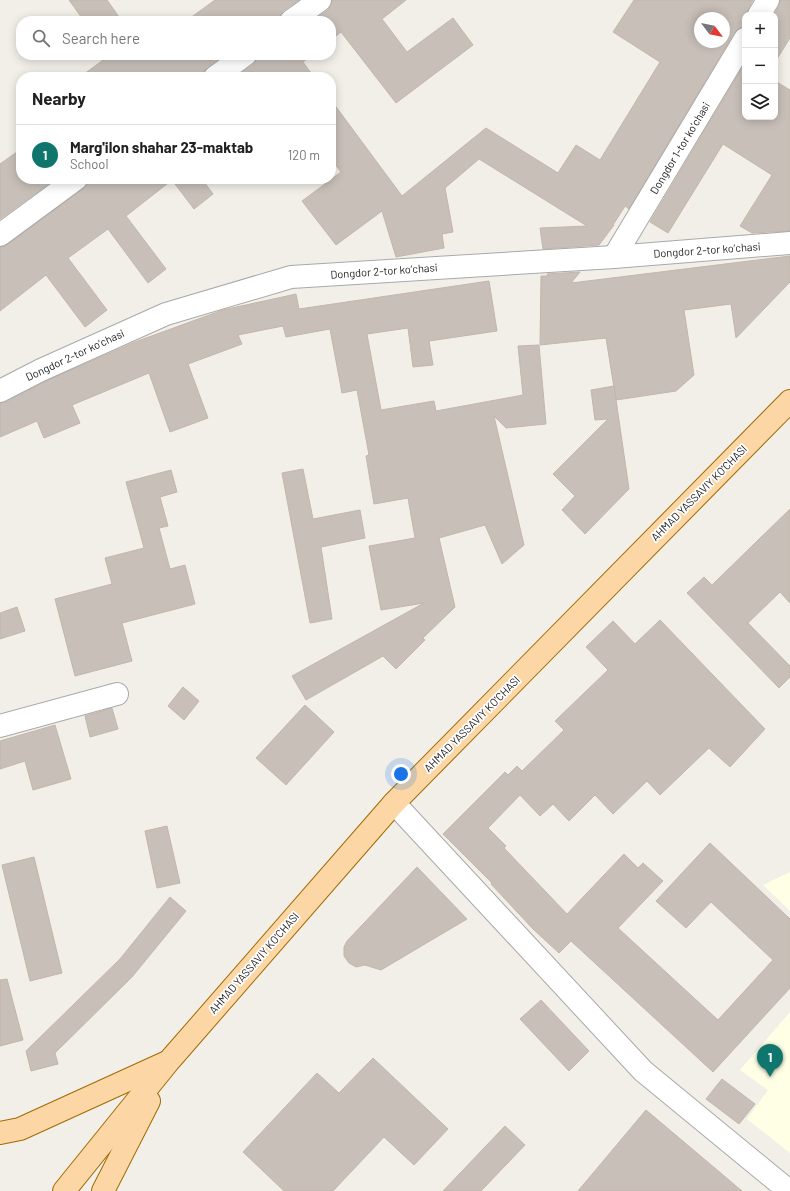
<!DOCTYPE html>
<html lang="en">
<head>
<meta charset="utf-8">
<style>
	:root { --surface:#fff; --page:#f2f2f2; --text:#222; --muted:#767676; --line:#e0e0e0; --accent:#0f766e }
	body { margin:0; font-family:Barlow,sans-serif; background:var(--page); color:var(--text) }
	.controls { position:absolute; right:12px; top:12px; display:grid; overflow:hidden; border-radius:8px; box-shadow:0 2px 10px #0003 }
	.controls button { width:36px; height:36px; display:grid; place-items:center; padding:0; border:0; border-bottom:1px solid var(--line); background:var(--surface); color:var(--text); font:20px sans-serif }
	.compass { position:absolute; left:694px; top:12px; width:36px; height:36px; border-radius:50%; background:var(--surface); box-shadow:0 2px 10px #0003; rotate:122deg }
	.you { position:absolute; left:401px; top:774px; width:14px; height:14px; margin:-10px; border:3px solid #fff; border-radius:50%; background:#1a73e8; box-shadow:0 0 0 6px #1a73e833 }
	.badge { display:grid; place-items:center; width:26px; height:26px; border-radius:50%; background:var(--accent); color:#fff; font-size:13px; font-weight:700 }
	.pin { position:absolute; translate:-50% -33px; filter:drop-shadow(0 1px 2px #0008) }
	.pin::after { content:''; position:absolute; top:21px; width:14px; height:12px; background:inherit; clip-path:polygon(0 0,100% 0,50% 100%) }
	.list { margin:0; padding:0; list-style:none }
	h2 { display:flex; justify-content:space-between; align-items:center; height:52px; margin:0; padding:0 16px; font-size:17px }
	h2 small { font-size:13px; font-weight:400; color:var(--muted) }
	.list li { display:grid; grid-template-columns:26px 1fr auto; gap:12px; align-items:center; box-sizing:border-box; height:60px; padding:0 16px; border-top:1px solid var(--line) }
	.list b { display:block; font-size:15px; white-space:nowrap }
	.list p { margin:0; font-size:13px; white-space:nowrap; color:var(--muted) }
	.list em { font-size:13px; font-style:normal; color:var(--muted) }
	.icon { flex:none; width:22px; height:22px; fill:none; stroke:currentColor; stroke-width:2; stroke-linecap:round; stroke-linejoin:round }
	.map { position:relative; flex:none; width:790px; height:1191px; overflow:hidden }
	.search { position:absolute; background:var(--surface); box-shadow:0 2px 10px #0003; left:16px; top:16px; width:320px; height:44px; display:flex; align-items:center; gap:10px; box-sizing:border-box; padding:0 14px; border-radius:16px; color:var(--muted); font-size:15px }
	.panel { position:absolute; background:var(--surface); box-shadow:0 2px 10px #0003; left:16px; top:72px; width:320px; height:112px; border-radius:16px }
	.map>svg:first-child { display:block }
	.education { fill:#ffffe5 }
	.building { fill:#c7bfb8; stroke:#c4b6ab; fill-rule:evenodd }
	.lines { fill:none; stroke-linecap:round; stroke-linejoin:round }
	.minor-casing { stroke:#a9a9a9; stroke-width:24 }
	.major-casing { stroke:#a06b00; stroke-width:24 }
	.minor { stroke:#fff; stroke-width:22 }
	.major { stroke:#fcd6a4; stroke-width:22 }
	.labels { text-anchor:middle; stroke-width:3.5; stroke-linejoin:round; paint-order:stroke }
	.street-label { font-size:11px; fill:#222; stroke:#fff }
</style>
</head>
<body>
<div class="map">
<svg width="790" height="1191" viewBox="0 0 790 1191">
	<rect width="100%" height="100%" fill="#f2efe9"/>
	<g class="education">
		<path d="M790,872V911L763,885Z"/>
		<path d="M790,1012V1153L747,1119L768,1090L740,1070Z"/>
	</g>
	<g class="building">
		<path d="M69,0H107L122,21H84Z"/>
		<path d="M215,0H299L283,11L280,16L279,21H186Z"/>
		<path d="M332,0H406L382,19L407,52L453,18L473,45L396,103L341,32L331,40V21H312L328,10L331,5Z"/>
		<path d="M634,0H753L748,9L747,15H745V27L739,28L734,33L629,209L625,206L613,225H614L599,245L543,249L540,228L587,226L479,159L445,188L453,232L442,234L444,248L396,257L382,211L336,245L302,201L341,172L331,159V100L402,196L486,128L558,173L576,145L600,160L660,62L613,32ZM700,18H724V42H700Z"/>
		<path d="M780,0H790V38L775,62V15H774L779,6Z"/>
		<path d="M110,55H224L207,67L204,72L203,77H80Z"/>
		<path d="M257,55H312L303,62L314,77H236L253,65L256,60Z"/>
		<path d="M745,63V117H775V81L790,90V231L752,233L740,226L772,175L723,144L668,233L650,222Z"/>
		<path d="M21,149V179H55L0,219V164Z"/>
		<path d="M88,179H202L213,194L194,209L172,180L126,216L166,269L148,283L108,229L68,258L107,310L85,327L46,275L0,311V247L7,245L83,189L87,184Z"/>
		<path d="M790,256V282L736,338L731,304L684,310L694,375L676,391L616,400L606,338L540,345L541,276H548L547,274L580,272L571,283Z"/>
		<path d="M489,281L497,331L429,341L433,365L413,367L408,328L367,334L381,410L434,401L436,411L523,395L518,346L539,345L546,424L506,428L494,416L524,545L502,564L485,525L439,538L455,607L423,638L425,640L396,669L383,656L306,700L292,676L424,603L381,610L369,546L415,538L408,498L374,504L366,456L369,455L357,390L342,393L330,329L286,337L283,326L238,335L242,344L188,364L208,418L170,432L149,373L72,405L80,423L44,438L37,421L0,437V403L6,402L46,381L135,342L223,310L296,294L299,309Z"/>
		<path d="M614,386L629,489L585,534L562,510L575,496L553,474L608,419L595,420L591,390Z"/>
		<path d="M303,469L313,519L360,510L365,538L321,547L332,619L310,623L282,473Z"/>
		<path d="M171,470L177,492L160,497L168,526L159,528L170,569L185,565L195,604L122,623L132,661L75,676L55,599L112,584L105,558L144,548L126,482Z"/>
		<path d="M790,509V603L780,592L748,623L790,666V677L779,688L687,593L704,577L712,585Z"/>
		<path d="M17,607L25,631L0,639V613Z"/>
		<path d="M660,620L765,729L730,767L709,748L660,795L647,781L613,814L595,795L569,821L553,804L540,816L520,795L488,828L506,846L504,848L567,914L624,854L638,868L643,863L663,881L618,928L718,1020L773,960L711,902L686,928L656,901L710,843L790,919V988L713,1072L571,941L559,953L533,929L491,884L492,883L443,834L505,772L508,775L517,766L522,771L564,730L555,721L608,670L586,647L613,621L635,644Z"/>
		<path d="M183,687L199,701L184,720L168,706Z"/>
		<path d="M305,705L334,732L286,785L256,758Z"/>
		<path d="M112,708L118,729L90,737L85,716Z"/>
		<path d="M55,725L71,779L33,790L25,761L0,769V741Z"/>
		<path d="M167,826L180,883L157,888L145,831Z"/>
		<path d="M34,857L62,973L30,981L2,865Z"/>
		<path d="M417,867L467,919L381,970L365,965L356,967L349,963L344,956V947L347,941Z"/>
		<path d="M170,897L186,911L132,977L55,1053L58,1064L31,1071L26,1051L121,958L120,959Z"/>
		<path d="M7,979L23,1040L0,1046V980Z"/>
		<path d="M541,1000L589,1051L569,1071L520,1019Z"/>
		<path d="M373,1058L448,1129L414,1165L384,1137L333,1191H284L243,1152L317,1073L339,1093Z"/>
		<path d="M722,1079L755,1104L739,1124L706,1099Z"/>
		<path d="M646,1110L742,1191H578Z"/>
		<path d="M505,1126L525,1145L481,1191H443Z"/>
	</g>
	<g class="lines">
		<defs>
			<g id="minor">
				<path d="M759,15L768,0"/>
				<path d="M291,21L320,0"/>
				<path d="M215,77L245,55"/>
				<path d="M0,235L76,179"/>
				<path d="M614,257L745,39"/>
				<path d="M0,391L41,370L166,314L291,277L614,257L790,243"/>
				<path d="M0,726L117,694"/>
				<path d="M394,803L643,1071L789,1191"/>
			</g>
			<g id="major">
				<path d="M0,1133L20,1129L165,1063"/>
				<path d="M64,1191L169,1061L394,803L790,401"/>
				<path d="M103,1191L149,1101"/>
			</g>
		</defs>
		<use href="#minor" class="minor-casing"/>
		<use href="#major" class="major-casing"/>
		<use href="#minor" class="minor"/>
		<use href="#major" class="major"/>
	</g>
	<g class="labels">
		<g class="street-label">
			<text transform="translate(680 148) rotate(-59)" y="4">Dongdor 1-tor koʼchasi</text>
			<text transform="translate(707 250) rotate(-4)" y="4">Dongdor 2-tor koʼchasi</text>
			<text transform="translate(384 271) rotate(-4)" y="4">Dongdor 2-tor koʼchasi</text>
			<text transform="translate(75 355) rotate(-25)" y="4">Dongdor 2-tor koʼchasi</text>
			<text transform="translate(699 493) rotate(-45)" y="4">AHMAD YASSAVIY KO'CHASI</text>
			<text transform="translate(472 724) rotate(-45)" y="4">AHMAD YASSAVIY KO'CHASI</text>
			<text transform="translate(254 963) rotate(-49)" y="4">AHMAD YASSAVIY KO'CHASI</text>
		</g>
	</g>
</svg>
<div class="controls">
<button>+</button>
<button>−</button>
<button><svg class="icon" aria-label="layers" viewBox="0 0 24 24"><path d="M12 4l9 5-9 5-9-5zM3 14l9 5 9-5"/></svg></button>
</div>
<svg class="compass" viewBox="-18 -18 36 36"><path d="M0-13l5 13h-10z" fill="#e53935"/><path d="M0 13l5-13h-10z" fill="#767676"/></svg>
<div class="you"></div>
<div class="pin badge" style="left:770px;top:1077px">1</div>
<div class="search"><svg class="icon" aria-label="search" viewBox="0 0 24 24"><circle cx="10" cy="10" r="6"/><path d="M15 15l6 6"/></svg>Search here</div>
<section class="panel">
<h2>Nearby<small></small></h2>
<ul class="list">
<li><span class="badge">1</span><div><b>Marg'ilon shahar 23-maktab</b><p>School</p></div><em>120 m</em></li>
</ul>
</section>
</div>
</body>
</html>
